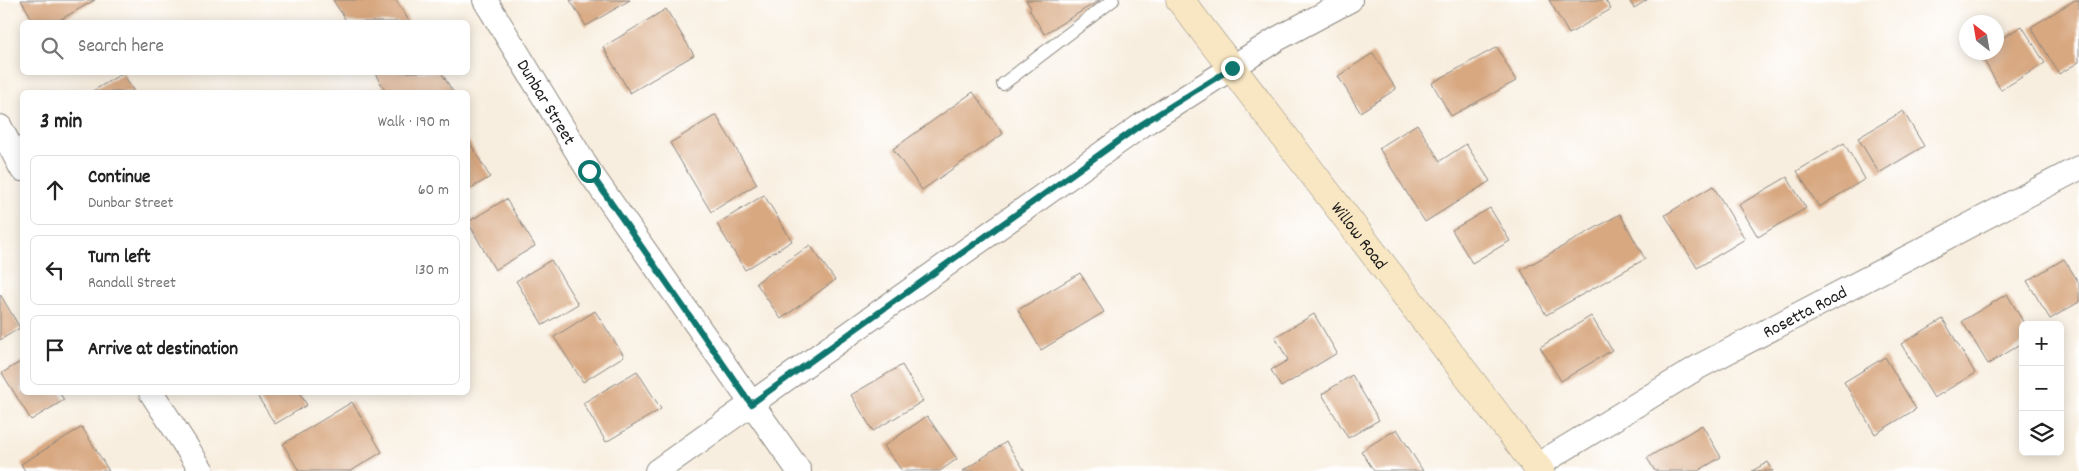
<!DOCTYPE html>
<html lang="en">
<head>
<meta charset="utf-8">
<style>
	:root { --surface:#fff; --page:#f2f2f2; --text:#222; --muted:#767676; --line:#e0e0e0 }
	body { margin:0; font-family:Dekko,sans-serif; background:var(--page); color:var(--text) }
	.controls { position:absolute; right:15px; bottom:15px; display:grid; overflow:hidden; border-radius:8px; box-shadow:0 2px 12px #0003 }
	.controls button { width:45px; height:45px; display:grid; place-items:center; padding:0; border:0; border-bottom:1px solid var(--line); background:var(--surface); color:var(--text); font:25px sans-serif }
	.compass { position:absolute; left:1959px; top:15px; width:45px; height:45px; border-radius:50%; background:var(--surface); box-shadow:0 2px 12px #0003; rotate:329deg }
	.stop { position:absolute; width:15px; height:15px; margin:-11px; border:4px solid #0f766e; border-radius:50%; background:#fff }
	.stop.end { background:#0f766e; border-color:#fff; box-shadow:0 1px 5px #0008 }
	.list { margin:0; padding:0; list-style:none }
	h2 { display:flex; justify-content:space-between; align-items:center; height:65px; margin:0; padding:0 20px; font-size:21px }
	h2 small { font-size:16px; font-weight:400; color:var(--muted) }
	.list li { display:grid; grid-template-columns:32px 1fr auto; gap:15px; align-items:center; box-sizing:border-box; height:70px; margin:0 10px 10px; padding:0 10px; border:1px solid var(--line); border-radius:8px }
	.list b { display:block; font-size:19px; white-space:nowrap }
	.list p { margin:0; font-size:16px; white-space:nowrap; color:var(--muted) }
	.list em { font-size:16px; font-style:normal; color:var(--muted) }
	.icon { flex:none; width:28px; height:28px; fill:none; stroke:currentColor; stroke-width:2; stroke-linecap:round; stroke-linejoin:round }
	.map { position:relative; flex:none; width:2079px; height:471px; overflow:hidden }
	.search { position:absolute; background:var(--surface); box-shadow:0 2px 12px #0003; left:20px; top:20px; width:450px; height:55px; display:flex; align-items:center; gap:12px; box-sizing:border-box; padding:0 18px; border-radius:8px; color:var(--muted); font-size:19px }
	.panel { position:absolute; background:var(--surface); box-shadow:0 2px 12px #0003; left:20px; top:90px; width:450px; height:305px; border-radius:8px }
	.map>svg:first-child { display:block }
	.building { fill:#d8a881 }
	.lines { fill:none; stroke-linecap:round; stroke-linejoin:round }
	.lane-casing { stroke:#8a857e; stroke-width:14 }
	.street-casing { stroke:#8a857e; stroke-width:26 }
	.secondary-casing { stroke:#8a857e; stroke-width:29 }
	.lane { stroke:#fff; stroke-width:12 }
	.street { stroke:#fff; stroke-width:24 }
	.secondary { stroke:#f9e7c3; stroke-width:28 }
	.route { stroke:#0f766e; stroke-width:6 }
	.labels { text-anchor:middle; stroke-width:4; stroke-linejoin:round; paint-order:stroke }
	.street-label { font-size:18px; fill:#1c1c1c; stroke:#fff }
</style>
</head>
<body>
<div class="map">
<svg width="2079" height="471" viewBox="0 0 2079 471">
	<rect width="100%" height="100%" fill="#fff"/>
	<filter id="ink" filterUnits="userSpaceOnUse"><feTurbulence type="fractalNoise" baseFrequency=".02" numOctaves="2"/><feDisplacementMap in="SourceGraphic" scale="10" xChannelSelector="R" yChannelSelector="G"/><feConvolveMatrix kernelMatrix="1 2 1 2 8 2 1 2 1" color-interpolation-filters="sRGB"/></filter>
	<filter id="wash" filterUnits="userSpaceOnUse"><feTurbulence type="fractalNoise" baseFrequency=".0096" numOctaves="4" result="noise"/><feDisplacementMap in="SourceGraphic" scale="20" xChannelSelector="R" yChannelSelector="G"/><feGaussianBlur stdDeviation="1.12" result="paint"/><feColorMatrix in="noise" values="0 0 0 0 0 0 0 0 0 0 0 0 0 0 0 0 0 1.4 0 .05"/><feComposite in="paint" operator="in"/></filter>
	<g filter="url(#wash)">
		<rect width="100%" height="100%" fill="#f8eedf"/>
		<g id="blocks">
			<g class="building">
				<path d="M21,0H95L56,22H34Z"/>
				<path d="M333,0H396L409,21L406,22H347Z"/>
				<path d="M570,0H630L586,26Z"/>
				<path d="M1026,0H1100L1044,34L1029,9L1031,8Z"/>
				<path d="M1549,0H1605L1611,9L1569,34Z"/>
				<path d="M1629,0H1647L1634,8Z"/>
				<path d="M2075,0H2079V62L2059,74L2031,27Z"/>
				<path d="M666,9L694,55L630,93L603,47Z"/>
				<path d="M2022,26L2045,63L2001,90L1979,52H1996V42Z"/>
				<path d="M1497,47L1516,81L1451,116L1432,83Z"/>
				<path d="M1373,53L1396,89L1360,112L1338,76Z"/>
				<path d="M374,72H441L453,92H386Z"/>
				<path d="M123,73L134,92H91Z"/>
				<path d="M973,92L1003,134L922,190L893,149Z"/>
				<path d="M1903,111L1924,146L1879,173L1858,138Z"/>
				<path d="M716,115L757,184L711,212L670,143Z"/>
				<path d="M1417,124L1440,161L1466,144L1490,181L1425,222L1379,148Z"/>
				<path d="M468,140L490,177L468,190Z"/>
				<path d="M1844,143L1865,179L1819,207L1797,171Z"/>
				<path d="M1787,177L1806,208L1758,237L1739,205Z"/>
				<path d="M1713,186L1745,239L1697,268L1665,215Z"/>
				<path d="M764,195L792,241L745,270L717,224Z"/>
				<path d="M506,199L535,246L495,270L468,222Z"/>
				<path d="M1490,208L1510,241L1472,263L1452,230Z"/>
				<path d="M1620,214L1645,259L1546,315L1521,270Z"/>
				<path d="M810,245L835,280L781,319L756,283Z"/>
				<path d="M2064,259L2079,283V302L2050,319L2027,281Z"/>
				<path d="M551,260L578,304L543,325L516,281Z"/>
				<path d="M1080,273L1104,312L1041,350L1018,310Z"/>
				<path d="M0,294L20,328L0,340Z"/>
				<path d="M2007,294L2025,325H2023V343L1988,364L1962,321Z"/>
				<path d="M595,311L624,356L583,382L554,337Z"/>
				<path d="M1314,314L1337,353L1281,387L1271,370L1288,360L1275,337Z"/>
				<path d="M1591,316L1612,350L1561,381L1540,347Z"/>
				<path d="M1943,319L1975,373L1934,398L1901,344Z"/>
				<path d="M1885,357L1916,409L1875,434L1844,382Z"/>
				<path d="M22,361V392H59L64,400L31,420L2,373Z"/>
				<path d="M902,365L923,401L873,431L851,395Z"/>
				<path d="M637,371L661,409L606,442L583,403Z"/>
				<path d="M1352,375L1379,420L1348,438L1322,394Z"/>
				<path d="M255,392H299L307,405L275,424Z"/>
				<path d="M352,402L382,452L351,471H299L283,444Z"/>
				<path d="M927,416L957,459L940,471H902L884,446Z"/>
				<path d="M1702,425L1721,457L1698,471H1655L1647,458Z"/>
				<path d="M82,427L109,471H25L21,464Z"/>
				<path d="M1397,429L1423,471H1374L1361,451Z"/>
				<path d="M1006,442L1025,471H963Z"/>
				<path d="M1768,462L1773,471H1752Z"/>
			</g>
		</g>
	</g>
	<g filter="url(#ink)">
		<use href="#blocks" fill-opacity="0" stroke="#8a857e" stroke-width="1"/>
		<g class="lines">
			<defs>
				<path id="lane" d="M1003,84L1113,0"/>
				<g id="street">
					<path id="s1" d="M485,0L589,171L799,471"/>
					<path d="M0,127L22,169"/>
					<path d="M151,392L202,471"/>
					<path id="s2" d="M1536,466L1700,366L2079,168"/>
					<path d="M657,471L1142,125L1277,39L1350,0"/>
				</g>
				<g id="secondary">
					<path id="s3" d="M1180,0L1540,471"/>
				</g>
			</defs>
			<use href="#lane" class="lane-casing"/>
			<use href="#street" class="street-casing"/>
			<use href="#secondary" class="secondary-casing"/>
			<use href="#lane" class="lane"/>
			<use href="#street" class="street"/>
			<use href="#secondary" class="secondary"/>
		</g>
	</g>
	<g class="lines" filter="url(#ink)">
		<path class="route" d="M589,171L751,404L1142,124L1232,68"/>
	</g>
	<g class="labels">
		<g class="street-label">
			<text dy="6" stroke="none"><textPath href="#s1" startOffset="119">Dunbar Street</textPath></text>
			<text dy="6" stroke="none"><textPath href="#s3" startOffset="296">Willow Road</textPath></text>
			<text dy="6" stroke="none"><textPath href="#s2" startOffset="310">Rosetta Road</textPath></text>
		</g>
	</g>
</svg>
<div class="controls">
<button>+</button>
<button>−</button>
<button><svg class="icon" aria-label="layers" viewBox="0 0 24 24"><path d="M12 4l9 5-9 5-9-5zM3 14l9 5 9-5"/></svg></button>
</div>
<svg class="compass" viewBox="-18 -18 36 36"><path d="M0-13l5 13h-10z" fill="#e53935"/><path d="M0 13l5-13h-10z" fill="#767676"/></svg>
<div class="stop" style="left:589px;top:171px"></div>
<div class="stop end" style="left:1232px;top:68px"></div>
<div class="search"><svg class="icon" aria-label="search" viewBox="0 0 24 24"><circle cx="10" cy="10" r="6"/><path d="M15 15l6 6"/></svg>Search here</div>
<section class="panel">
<h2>3 min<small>Walk · 190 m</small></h2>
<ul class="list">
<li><svg class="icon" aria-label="ahead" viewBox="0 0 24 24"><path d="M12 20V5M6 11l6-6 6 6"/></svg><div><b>Continue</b><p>Dunbar Street</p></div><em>60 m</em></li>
<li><svg class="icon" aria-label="left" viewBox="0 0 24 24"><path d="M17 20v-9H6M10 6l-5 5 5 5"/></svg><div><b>Turn left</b><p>Randall Street</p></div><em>130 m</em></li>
<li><svg class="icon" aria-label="arrive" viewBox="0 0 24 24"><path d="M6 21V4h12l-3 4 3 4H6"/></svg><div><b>Arrive at destination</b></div></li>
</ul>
</section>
</div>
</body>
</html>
